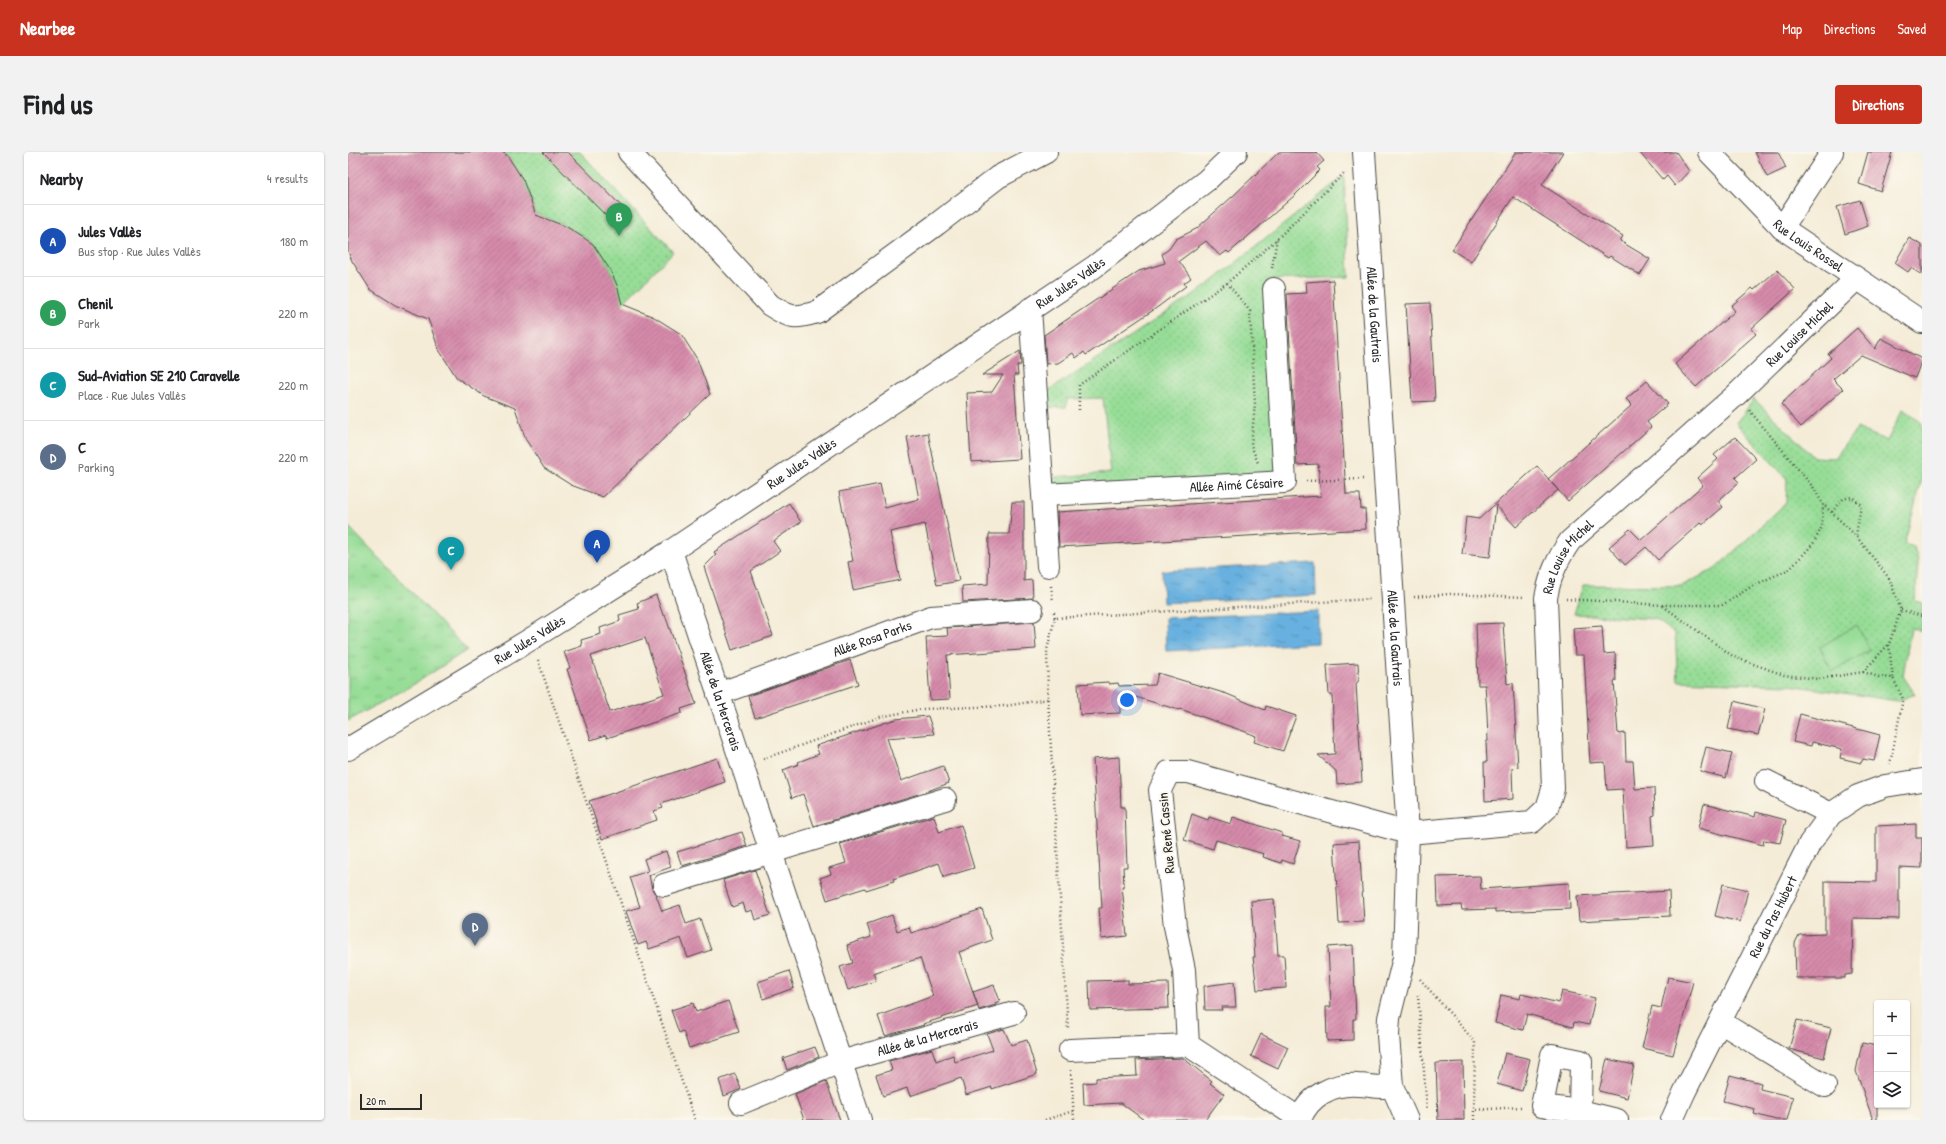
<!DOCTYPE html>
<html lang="en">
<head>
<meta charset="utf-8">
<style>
	:root { --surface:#fff; --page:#f2f2f2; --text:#202124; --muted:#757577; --line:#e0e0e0; --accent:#c8321e }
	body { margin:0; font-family:"Patrick Hand",sans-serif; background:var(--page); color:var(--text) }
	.controls { position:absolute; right:12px; bottom:12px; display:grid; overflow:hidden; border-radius:4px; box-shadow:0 1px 3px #0004 }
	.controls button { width:36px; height:36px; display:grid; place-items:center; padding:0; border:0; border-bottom:1px solid var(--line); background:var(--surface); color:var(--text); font:20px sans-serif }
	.scale { position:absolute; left:12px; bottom:10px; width:62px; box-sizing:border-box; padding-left:4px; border:2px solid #2b2b2b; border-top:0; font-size:11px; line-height:14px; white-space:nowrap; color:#2b2b2b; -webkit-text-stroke:3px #fbf7ec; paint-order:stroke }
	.you { position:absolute; left:779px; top:548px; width:14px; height:14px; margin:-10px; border:3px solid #fff; border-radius:50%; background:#1a73e8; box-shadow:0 0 0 6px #1a73e833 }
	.badge { display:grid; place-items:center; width:26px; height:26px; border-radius:50%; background:var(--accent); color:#fff; font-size:13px; font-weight:700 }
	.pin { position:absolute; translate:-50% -33px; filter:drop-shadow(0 1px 2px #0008) }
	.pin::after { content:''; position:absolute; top:21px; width:14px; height:12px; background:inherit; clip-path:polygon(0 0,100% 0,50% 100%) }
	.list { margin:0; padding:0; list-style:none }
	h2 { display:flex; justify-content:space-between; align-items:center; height:52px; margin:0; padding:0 16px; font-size:17px }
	h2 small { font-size:13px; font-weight:400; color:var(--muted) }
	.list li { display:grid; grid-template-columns:26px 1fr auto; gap:12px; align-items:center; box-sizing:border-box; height:72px; padding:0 16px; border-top:1px solid var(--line) }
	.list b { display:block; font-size:15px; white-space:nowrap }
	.list p { margin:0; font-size:13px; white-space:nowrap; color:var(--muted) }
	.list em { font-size:13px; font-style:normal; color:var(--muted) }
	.icon { flex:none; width:22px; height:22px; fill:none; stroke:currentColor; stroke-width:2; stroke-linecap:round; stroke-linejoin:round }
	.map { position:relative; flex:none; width:1574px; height:968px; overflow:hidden; border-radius:4px }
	header { display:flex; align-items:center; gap:24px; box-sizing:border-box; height:56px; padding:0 20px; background:var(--accent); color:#fff }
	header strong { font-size:19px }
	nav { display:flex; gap:22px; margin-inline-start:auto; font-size:14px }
	.intro { display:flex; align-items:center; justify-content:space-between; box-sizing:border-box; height:96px; padding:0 24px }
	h1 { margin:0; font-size:28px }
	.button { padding:10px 18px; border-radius:4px; background:var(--accent); color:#fff; font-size:14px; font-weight:700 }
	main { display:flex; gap:24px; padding:0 24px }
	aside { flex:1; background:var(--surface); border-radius:4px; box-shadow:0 1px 3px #0004 }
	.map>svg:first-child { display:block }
	.grass { fill:url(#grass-tufts); stroke:#618461 }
	.park { fill:url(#park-dots); stroke:#618461 }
	.pitch { fill:#97dd97; stroke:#618461 }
	.water { fill:url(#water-ripples); stroke:#496e85 }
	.building { fill:url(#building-hatch); fill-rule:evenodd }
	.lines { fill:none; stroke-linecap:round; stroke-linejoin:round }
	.minor-casing { stroke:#494845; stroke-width:24 }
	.path { stroke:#494845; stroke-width:2.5; stroke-dasharray:1 3; stroke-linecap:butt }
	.minor { stroke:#fff; stroke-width:22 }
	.labels { text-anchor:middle; stroke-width:3.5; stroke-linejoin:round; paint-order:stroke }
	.street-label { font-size:14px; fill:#2b2b2b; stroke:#fbf7ec }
</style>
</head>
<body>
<header>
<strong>Nearbee</strong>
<nav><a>Map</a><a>Directions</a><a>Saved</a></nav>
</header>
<div class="intro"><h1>Find us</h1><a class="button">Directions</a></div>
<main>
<aside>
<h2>Nearby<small>4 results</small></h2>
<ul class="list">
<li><span class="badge" style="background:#1a4fb4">A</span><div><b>Jules Vallès</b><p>Bus stop · Rue Jules Vallès</p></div><em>180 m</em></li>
<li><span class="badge" style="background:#2e9e5b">B</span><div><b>Chenil</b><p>Park</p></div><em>220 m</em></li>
<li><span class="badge" style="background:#0f9aa8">C</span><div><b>Sud-Aviation SE 210 Caravelle</b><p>Place · Rue Jules Vallès</p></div><em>220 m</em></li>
<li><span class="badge" style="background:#5c6f8a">D</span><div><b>C</b><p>Parking</p></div><em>220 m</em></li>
</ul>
</aside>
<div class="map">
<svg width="1574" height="968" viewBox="0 0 1574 968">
	<defs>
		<pattern id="grass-tufts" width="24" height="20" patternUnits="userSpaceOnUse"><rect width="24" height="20" fill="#97dd97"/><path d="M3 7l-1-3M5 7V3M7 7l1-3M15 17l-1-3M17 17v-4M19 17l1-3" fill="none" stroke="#82be82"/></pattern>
		<pattern id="park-dots" width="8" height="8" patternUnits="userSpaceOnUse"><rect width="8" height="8" fill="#97dd97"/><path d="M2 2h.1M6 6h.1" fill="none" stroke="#82be82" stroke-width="1.8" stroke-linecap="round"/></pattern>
		<pattern id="water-ripples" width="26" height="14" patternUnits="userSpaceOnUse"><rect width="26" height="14" fill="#67b0df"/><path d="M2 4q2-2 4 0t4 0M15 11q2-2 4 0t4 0" fill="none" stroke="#558fb5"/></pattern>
		<pattern id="building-hatch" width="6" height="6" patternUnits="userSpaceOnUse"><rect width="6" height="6" fill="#d68bab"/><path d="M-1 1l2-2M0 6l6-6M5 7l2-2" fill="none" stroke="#ae728b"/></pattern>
	</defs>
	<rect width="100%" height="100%" fill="#fbf7ec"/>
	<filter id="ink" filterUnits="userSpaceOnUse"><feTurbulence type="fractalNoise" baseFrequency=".025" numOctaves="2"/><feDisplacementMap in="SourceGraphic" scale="8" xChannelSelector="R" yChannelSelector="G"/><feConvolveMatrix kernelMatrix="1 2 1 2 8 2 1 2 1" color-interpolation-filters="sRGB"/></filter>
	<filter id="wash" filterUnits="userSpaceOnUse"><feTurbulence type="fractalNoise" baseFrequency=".012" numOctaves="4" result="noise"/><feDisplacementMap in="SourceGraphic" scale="16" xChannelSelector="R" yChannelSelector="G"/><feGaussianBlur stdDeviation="0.9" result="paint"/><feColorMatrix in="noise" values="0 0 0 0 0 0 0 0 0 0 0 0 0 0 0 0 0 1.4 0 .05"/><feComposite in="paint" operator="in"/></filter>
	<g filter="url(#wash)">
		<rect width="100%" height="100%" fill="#f4ecd7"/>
		<path class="grass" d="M0,374L119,498L68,531L0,569Z"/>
		<g class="park">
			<path d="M154,0H232L325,100L274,152C269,132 261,110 247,94C235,80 204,68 187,61C182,43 171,11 154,0Z"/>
			<path d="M996,24L1001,125L920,128L929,325L704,338V325L763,321L755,246L719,247L718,255L697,256L694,243L860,133Z"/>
			<path d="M1406,247L1466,305L1487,306L1509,276L1539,289L1555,257L1574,271V327L1556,392L1566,395L1570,409L1567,449L1574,451V479L1563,476L1555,524L1567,542L1550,549L1441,533L1330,529L1327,481L1307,467L1226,462L1235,433L1333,434L1367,417L1438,351L1439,327L1388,271Z"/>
		</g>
		<path class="pitch" d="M1509,473L1522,498L1484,520L1472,495Z"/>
		<g class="water">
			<path d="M967,411L968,443L815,451L814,419Z"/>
			<path d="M970,459V491L818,499L817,466Z"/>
		</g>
		<g id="blocks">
			<g class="building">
				<path d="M0,0H154L159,3L175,28L188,63L219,75L245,92L262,118L269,133L274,152L306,165L333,182L349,207L362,242L255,345L223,333L196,316L178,288L167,256L136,244L109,226L91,198L80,167L47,153L22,137L4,109L0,99Z"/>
				<path d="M195,0H220L283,64L271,77Z"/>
				<path d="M931,0H968L976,9L969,15L972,18L947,43L881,101L879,99L872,104L858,89L831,109L843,126L836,131L838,134L807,157L738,203L736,200L728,206L725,201L710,211L698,212L696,183L791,119L817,111L814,102L821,97L828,87L848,77L885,44Z"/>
				<path d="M1168,0H1215L1194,33L1275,84L1272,89L1302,107L1292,123L1262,104L1260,106L1165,45L1123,110L1104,98Z"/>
				<path d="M1291,0H1328L1341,19L1327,34L1319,24L1315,28Z"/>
				<path d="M1407,0H1430L1438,16L1419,25Z"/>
				<path d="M1520,0H1544L1533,39L1511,32Z"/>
				<path d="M1512,48L1520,74L1497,82L1489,55Z"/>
				<path d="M1561,86L1574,93V123L1563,116L1560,120L1547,111Z"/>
				<path d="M1429,118L1447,137L1403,177L1408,182L1348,235L1327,212L1387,159L1383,154L1404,136L1406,138Z"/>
				<path d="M985,128L998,342H1012L1013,357H1017L1018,377L711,395L709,360L973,344L970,312L949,313L939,142L959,141L958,130Z"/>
				<path d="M1082,151L1087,249L1064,250L1058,152Z"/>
				<path d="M1509,176L1527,197L1533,186L1574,207L1567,226L1513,203L1485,227L1495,237L1453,275L1433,252L1483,206L1480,202Z"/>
				<path d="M672,199L673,213H669L670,223H666L672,307L623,310L619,241L644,240L655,223H634Z"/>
				<path d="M1299,229L1320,252L1299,270L1303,275L1220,349L1200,327L1284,253L1278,247Z"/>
				<path d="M580,281L611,429L589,433L577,372L542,380L552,428L505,438L500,410L505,409L491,340L532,332L537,356L571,347L559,285Z"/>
				<path d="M1387,285L1408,307L1387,326L1391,330L1370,349L1375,355L1354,373L1352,371L1310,408L1298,395L1277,413L1261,395L1282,377L1293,388L1355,333L1349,326L1370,307L1366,303Z"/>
				<path d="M1189,314L1210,338L1168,375L1148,353L1142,405L1114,402L1118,365L1131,367Z"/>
				<path d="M664,350H676V429L684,428L685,446L615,450L614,434L640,432L641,382H661Z"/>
				<path d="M441,351L453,370L425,389L432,399L403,419L425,484L384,498L356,415L368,403L366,400Z"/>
				<path d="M308,443L315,463H317L348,552L333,557L334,561L259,586L258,583L243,588L219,517L222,516L216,500L234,494L233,488L253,482L252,476L272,469L271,463L291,457L289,451ZM297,486L316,542L262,560L243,504Z"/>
				<path d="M686,470L688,497L599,503L602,547L582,548L578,485L600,484L599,476Z"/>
				<path d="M1155,471L1159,532L1165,531L1170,615L1164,616L1165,647L1137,649L1136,610H1139L1138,590L1140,589L1139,561L1137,533H1130L1128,472Z"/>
				<path d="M1254,474L1256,502L1267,501L1268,529H1266L1270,582L1277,581L1278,609H1285L1287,637L1306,636L1307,663L1304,664L1306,693L1278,695L1275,637L1259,638L1257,610L1242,611L1236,503H1227L1225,476Z"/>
				<path d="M502,508L510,532L407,566L400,544Z"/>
				<path d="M1010,511L1011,528L1008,532L1014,630L989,632L988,619L970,603L987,602L984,543H981L979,513Z"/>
				<path d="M810,521L879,542L917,558L918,554L948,564L935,599L906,590L908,584L898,580L832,557L831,558L781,543V553H772V561L732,563L730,532L760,530L761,532L770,531L771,534L807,533Z"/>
				<path d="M1386,549L1417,557L1410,583L1380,577Z"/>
				<path d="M1452,562L1532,583L1526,609L1515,607L1513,611L1492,606L1494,597L1464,590L1463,594L1445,590Z"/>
				<path d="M580,564L586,582L539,586L553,629L595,614L601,631L577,640L466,674L455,642L444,646L435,618L451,612L450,610L471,602L468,594L548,567Z"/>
				<path d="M1358,595L1384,601L1378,626L1352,619Z"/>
				<path d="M771,605L773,655H777L778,686L779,715H775L776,734H774L779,784L753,787L751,756H754L745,607Z"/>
				<path d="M369,606L377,630L313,652L315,656L306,659L309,668L254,687L241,649Z"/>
				<path d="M1356,652L1407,665L1408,660L1438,668L1432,691L1416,688L1415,693L1350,676Z"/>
				<path d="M844,662L860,668L861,665L883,672L885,665L934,681V684L952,689L945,712L934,708L933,711L915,705L916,702L868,688L865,697L836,688Z"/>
				<path d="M586,664L591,680L613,673L626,716L596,725L591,711L545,727L546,729L518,738L517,736L479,748L472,726L483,722L481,716L498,711L492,692Z"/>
				<path d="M1568,672V686H1574V716L1551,715V767L1505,766L1504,822L1497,823V826H1448L1447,791L1451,783L1477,782V729L1528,730V674Z"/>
				<path d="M394,680L399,694L334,714L329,700Z"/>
				<path d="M1011,689L1016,770L991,771L986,691Z"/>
				<path d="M318,699L323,715L301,723L304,737L308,743L314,759L332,753L338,772L352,767L363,798L340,806L333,786L301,797L298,790L290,793L278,759L292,755L282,725L300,719L296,707Z"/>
				<path d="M407,718L422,763L407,768L404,758L398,760L395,751L384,755L375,728Z"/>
				<path d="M1132,724L1133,737L1221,731L1222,757L1147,760V757L1114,758L1113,753L1090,754L1089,725Z"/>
				<path d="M1375,732L1400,738L1392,770L1367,764Z"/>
				<path d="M1321,739L1322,764L1231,769L1229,744Z"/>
				<path d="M926,747L930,803H936L938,836L909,838L905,805H907L903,749Z"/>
				<path d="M634,757L644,788L611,800L630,854L575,872L576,873L537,884L530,864L585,844L572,806L525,821L528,829L500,838L492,815L505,811L499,793L523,785L519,772L544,763L549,779L561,775L563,781Z"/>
				<path d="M1005,793L1008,867H1005V888L979,889L978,855H983L980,795Z"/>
				<path d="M441,819L446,836L415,847L410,830Z"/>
				<path d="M1320,825L1345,830L1325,903L1294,896L1304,854L1313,856Z"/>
				<path d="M780,828V832L820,831L821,856L742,858L741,829Z"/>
				<path d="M886,830L888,855H873L874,858H857L856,834Z"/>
				<path d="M646,833L652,849L647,851L648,853L631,858L625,840Z"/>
				<path d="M1214,839L1247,846L1241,873L1226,870L1225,875L1179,862L1175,878L1147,871L1153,843L1172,847L1173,842L1211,851Z"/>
				<path d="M380,849L391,880L341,896L335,879L331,881L323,858L345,851L348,860Z"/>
				<path d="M1449,868L1483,876L1476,906L1441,897Z"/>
				<path d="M656,877L663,893L679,888L689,922L644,937V935L618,943L613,926L562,944L559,936L535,944L528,923L544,918L541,909L584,897L588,909L605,903L607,910L645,898L639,882Z"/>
				<path d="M913,882L940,895L930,917L903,904Z"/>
				<path d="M1514,891L1529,894V968H1525L1508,919Z"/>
				<path d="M467,895L471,905L439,918L435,906Z"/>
				<path d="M1157,901L1182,907L1174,939L1149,932Z"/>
				<path d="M835,906L864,929L862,931L876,942L857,968H796L773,951L736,953L735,931L748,930V926L789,924L788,908Z"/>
				<path d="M1259,907L1286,913L1279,946L1251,939Z"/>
				<path d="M1115,910L1116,968H1090L1088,911Z"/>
				<path d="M387,922L393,937L376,944L371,928Z"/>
				<path d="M1382,923L1413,931L1412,937L1445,945L1439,968H1428L1406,962L1407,957L1375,949Z"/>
				<path d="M478,929L492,968H456L447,942Z"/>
			</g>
		</g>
	</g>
	<g filter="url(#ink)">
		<use href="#blocks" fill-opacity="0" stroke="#494845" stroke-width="1"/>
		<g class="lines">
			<defs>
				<g id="minor">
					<path d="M281,0L422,153C442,166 446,167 469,160L589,72L650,25L698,0"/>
					<path id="s1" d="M1016,0L1060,681L1056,806L1041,866L1040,883L1044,934L1059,968"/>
					<path id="s2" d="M1361,0L1434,76L1574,170"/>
					<path d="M1434,76L1484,0"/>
					<path d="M682,157L700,414"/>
					<path id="s3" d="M696,343L937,330L926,137"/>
					<path id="s4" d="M323,399L512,968"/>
					<path id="s5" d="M370,542L583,465L684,458"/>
					<path id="s6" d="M0,597L183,487L323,399L746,115L859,28L888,0"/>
					<path d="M1418,629L1483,662"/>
					<path d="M316,733L597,647"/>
					<path d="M1372,870L1477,934"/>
					<path d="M722,898L840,893"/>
					<path id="s7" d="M393,951L492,910L666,861"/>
					<path d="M1232,959L1233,909L1204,903L1194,954L1232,959L1269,968"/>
					<path id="s8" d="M952,967L840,893L836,818L827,774L812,638L821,620H840L1060,681L1184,670L1199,656L1205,637L1198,446C1202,423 1209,408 1222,389L1388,243L1508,127"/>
					<path d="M952,968C960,944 985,931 1010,933C1022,933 1032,937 1044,934"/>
					<path id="s9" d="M1324,968L1336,941L1462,691L1483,662L1510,644L1537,634L1574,628"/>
				</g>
			</defs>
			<use href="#minor" class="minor-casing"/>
			<g class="path">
				<path d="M924,116L929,87"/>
				<path d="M879,131L902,159L907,252L903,293L910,311"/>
				<path d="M731,258V233L879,131L929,87L996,21"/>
				<path d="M958,329L1015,327"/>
				<path d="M1484,360L1495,347L1504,345L1513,353L1508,384"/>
				<path d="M703,434L705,449"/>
				<path d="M1066,445L1102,442L1177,445"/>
				<path d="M1218,447L1315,453H1374L1406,433L1442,417L1465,392L1474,375L1475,352L1465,335L1401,258"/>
				<path d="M1315,454L1386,505L1436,523L1471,527L1515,520L1541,492L1553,458L1541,426L1508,384L1475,352"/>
				<path d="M1553,458L1574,464"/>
				<path d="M706,460L707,466L1023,447"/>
				<path d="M1541,493L1545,526"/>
				<path d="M190,508L347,968"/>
				<path d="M1515,520L1531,525L1545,526L1555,547L1542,612"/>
				<path d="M700,547L720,877"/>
				<path d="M415,607L532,565L573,557L657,554L700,547L699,498L707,466L705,465"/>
				<path d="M1072,827L1127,890L1126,958"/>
				<path d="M1070,843L1079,958"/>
				<path d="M723,918L726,968"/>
				<path d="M697,968L725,959"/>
				<path d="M1126,968V958L1173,955"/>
			</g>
			<use href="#minor" class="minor"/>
		</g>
	</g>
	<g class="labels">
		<g class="street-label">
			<text dy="5" stroke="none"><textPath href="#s2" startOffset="137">Rue Louis Rossel</textPath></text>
			<text dy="5" stroke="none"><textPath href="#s6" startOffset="860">Rue Jules Vallès</textPath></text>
			<text dy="5" stroke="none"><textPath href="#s1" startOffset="163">Allée de la Gautrais</textPath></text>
			<text dy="5" stroke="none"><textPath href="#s8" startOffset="1386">Rue Louise Michel</textPath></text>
			<text dy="5" stroke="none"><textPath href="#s6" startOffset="536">Rue Jules Vallès</textPath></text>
			<text dy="5" stroke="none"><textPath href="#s3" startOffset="193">Allée Aimé Césaire</textPath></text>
			<text dy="5" stroke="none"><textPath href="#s8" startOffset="1062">Rue Louise Michel</textPath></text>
			<text dy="5" stroke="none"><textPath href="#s5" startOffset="164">Allée Rosa Parks</textPath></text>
			<text dy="5" stroke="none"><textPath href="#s1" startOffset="487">Allée de la Gautrais</textPath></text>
			<text dy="5" stroke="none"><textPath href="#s6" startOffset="212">Rue Jules Vallès</textPath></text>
			<text dy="5" stroke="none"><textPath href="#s4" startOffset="158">Allée de la Mercerais</textPath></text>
			<text transform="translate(818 681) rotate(-95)" y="5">Rue René Cassin</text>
			<text dy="5" stroke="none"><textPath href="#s9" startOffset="227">Rue du Pas Hubert</textPath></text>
			<text dy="5" stroke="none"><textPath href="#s7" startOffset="198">Allée de la Mercerais</textPath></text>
		</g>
	</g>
</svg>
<div class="controls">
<button>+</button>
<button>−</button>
<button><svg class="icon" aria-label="layers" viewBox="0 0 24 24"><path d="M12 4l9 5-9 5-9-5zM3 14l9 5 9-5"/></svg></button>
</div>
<div class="scale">20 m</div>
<div class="you"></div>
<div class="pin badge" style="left:249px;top:411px;background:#1a4fb4">A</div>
<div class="pin badge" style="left:271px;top:84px;background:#2e9e5b">B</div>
<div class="pin badge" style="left:103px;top:418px;background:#0f9aa8">C</div>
<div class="pin badge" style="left:127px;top:794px;background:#5c6f8a">D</div>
</div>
</main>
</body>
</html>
